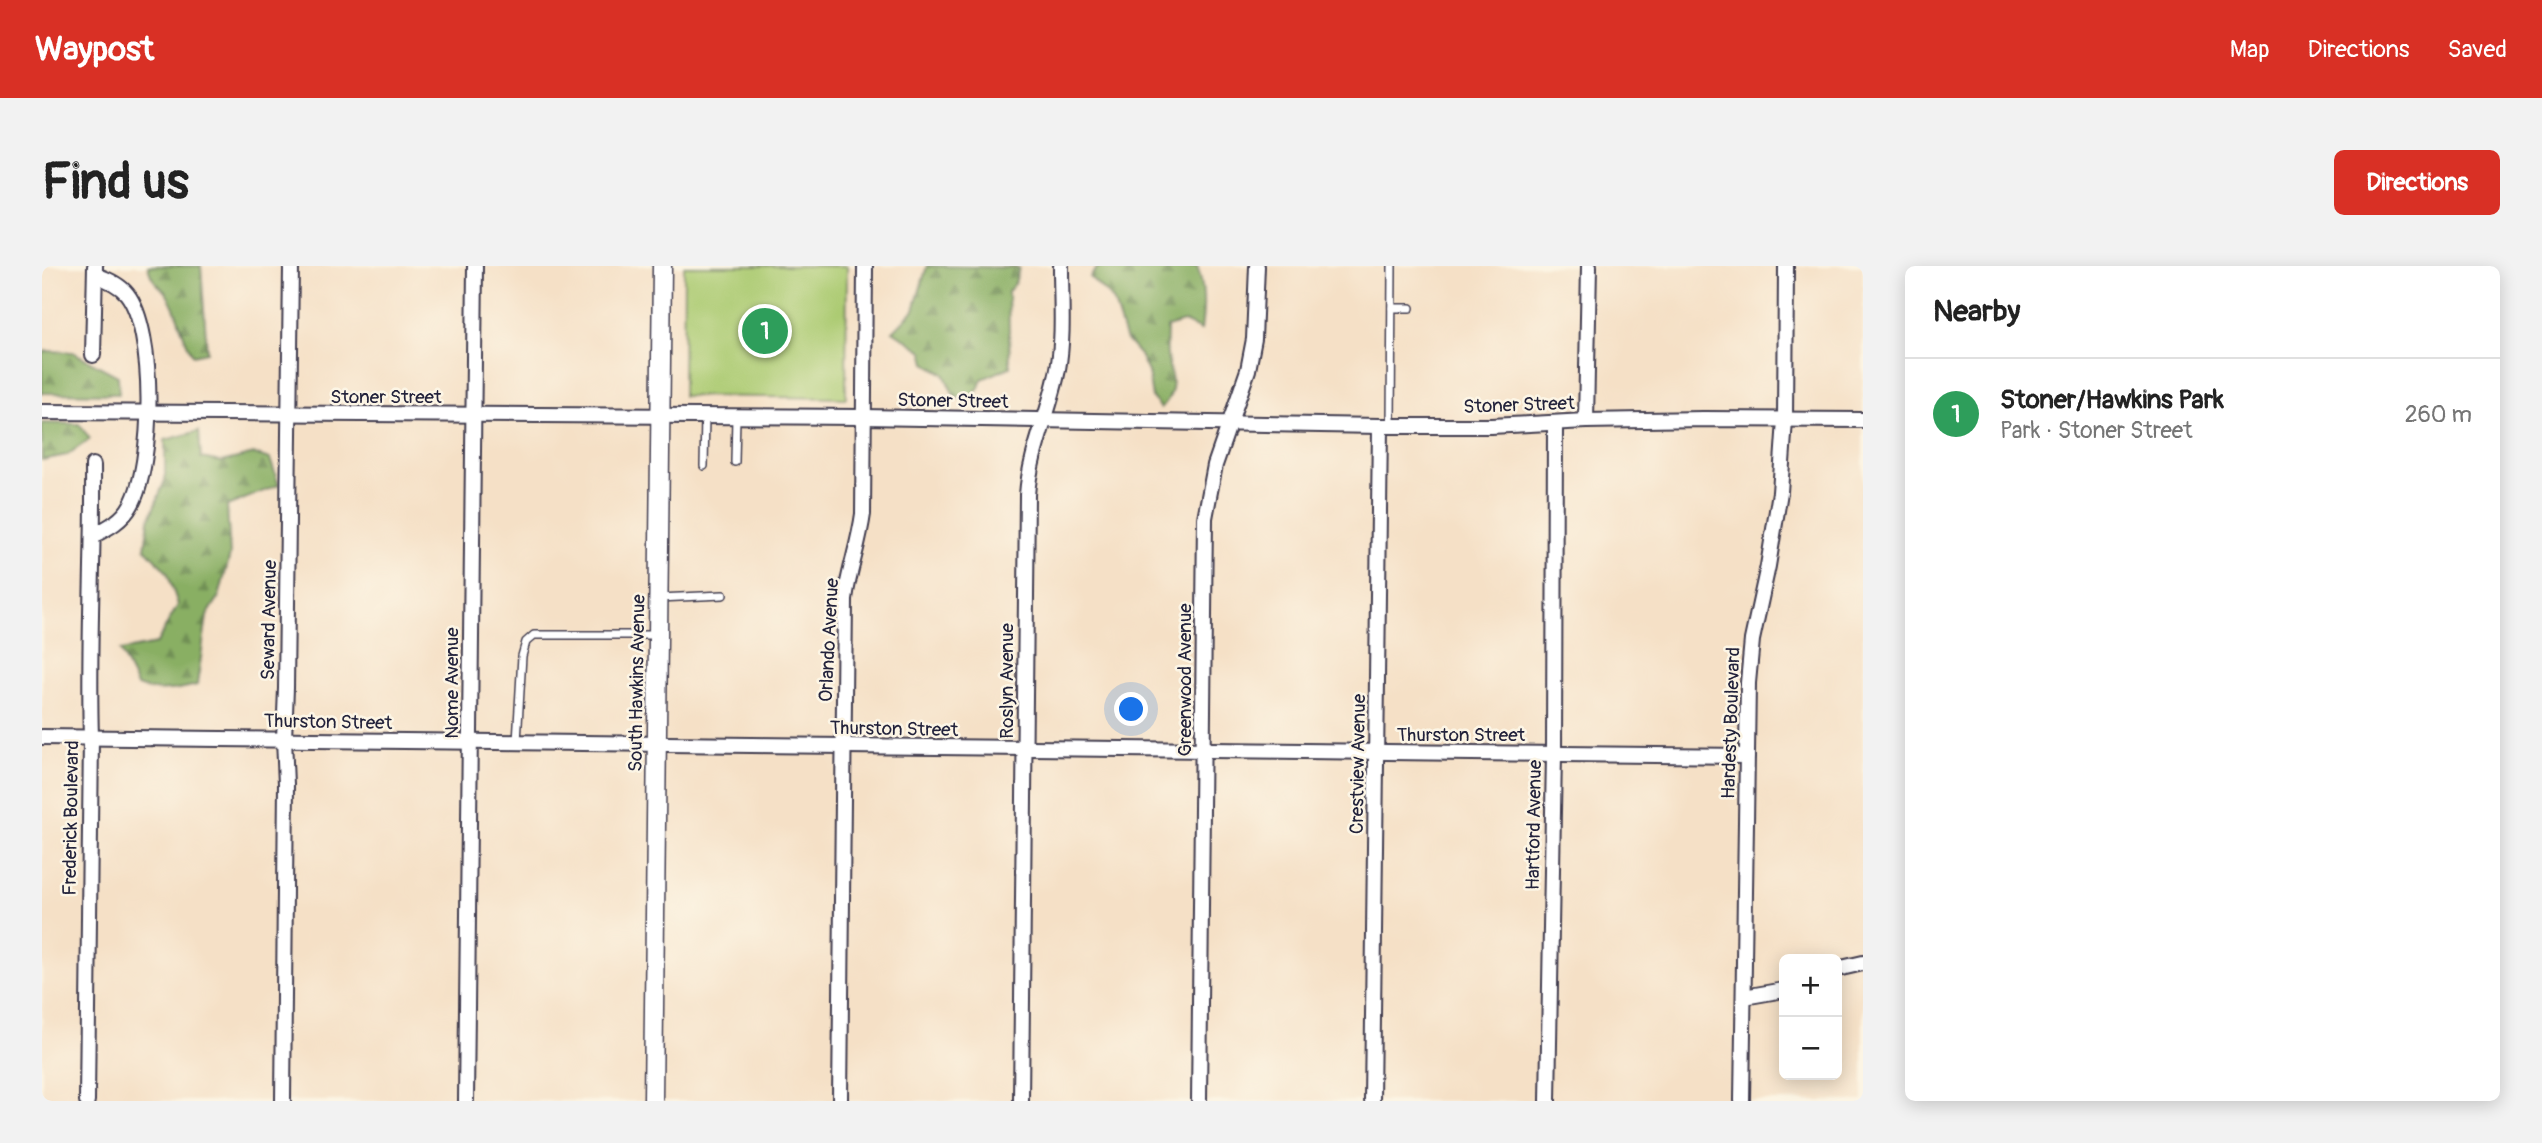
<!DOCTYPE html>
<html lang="en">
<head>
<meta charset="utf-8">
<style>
	:root { --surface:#fff; --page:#f2f2f2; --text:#222; --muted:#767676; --line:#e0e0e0; --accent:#d93025 }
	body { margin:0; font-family:Pangolin,sans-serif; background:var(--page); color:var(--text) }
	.controls { position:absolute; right:21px; bottom:21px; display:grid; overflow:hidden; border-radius:10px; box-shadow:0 4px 18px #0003 }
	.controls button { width:63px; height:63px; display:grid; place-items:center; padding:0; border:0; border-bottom:2px solid var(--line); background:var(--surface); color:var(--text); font:35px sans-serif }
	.you { position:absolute; left:1090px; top:444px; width:24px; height:24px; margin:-18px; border:5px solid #fff; border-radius:50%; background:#1a73e8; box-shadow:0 0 0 10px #1a73e833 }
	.badge { display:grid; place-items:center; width:46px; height:46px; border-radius:50%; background:var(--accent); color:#fff; font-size:23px; font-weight:700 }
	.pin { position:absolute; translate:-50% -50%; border:4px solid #fff; box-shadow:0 2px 7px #0006 }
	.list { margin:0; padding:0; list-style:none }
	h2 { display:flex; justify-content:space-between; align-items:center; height:91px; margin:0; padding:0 28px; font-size:30px }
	h2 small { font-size:23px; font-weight:400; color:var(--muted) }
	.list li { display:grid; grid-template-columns:46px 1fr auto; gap:21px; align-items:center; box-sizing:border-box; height:112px; padding:0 28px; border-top:2px solid var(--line) }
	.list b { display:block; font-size:26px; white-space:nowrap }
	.list p { margin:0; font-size:23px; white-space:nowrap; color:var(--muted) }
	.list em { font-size:23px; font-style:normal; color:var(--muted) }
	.map { position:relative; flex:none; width:1821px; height:835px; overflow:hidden; border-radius:10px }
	header { display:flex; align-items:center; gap:42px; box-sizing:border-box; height:98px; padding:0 35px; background:var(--accent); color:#fff }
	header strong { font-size:33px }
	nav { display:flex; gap:38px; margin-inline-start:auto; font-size:24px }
	.intro { display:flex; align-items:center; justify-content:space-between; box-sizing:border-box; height:168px; padding:0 42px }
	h1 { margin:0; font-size:49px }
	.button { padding:18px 32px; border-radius:10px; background:var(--accent); color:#fff; font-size:24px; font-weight:700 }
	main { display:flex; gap:42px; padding:0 42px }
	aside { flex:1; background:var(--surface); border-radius:10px; box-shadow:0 4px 18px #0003 }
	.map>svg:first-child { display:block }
	.forest { fill:url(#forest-firs); stroke:#566850; stroke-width:2 }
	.green { fill:#accb72; stroke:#677656; stroke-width:2 }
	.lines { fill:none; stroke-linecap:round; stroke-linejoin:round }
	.service-casing { stroke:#423e50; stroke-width:10 }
	.minor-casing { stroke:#423e50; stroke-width:18 }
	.tertiary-casing { stroke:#423e50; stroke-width:21 }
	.service { stroke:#fff; stroke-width:7 }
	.minor { stroke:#fff; stroke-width:14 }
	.tertiary { stroke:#fff; stroke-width:18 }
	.labels { text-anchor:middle; stroke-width:5; stroke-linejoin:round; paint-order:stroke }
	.street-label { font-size:19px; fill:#22223b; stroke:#fcf5e5 }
</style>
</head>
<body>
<header>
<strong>Waypost</strong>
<nav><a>Map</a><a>Directions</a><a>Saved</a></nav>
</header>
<div class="intro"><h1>Find us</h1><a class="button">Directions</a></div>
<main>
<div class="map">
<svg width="1821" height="835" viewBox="0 0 1821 835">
	<defs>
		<pattern id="forest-firs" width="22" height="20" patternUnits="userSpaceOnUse" patternTransform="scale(1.75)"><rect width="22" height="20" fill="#89af64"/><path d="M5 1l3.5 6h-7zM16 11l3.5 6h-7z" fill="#708e54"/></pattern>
	</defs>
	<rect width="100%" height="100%" fill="#fcf5e5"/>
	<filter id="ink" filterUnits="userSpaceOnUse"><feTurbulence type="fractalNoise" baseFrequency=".0143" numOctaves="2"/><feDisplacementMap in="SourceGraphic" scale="14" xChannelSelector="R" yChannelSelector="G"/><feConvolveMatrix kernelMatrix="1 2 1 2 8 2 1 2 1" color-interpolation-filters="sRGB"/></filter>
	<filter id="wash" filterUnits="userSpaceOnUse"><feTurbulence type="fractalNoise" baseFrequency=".00686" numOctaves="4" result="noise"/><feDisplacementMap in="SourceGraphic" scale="28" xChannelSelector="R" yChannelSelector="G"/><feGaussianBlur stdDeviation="1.57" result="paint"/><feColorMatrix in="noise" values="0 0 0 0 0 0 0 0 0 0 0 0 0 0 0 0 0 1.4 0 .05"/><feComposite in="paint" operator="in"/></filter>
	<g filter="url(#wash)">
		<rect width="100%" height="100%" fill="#f5e0c6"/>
		<g class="forest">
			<path d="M106,0H159L165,86L151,89C138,69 138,46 124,27C114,15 110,17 106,0Z"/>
			<path d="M885,0L977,2L973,17L966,26L968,101L940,113L936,124L928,131L913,132L902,108L884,97L881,85L851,65L872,44Z"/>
			<path d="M1057,0H1155C1163,21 1162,42 1159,64L1142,56L1125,61C1125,70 1124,80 1125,89C1128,113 1138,123 1119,142L1110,132L1106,106L1098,89L1083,72L1071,34L1048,11Z"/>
			<path d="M4,85L31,86L76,110L77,128L0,127V87Z"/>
			<path d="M0,157L37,158L48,173L25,189L0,194Z"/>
			<path d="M157,165L159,192L179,196L212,188L228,193L237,219L185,240L188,289L177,331L165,350L155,419C135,424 115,428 95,420L78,385L114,378L136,339L125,306L103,282L107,254L123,214V174Z"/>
		</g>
		<path class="green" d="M642,0H805L804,132L641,130Z"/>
	</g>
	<g filter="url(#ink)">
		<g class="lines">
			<defs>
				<g id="service">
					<path d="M1350,42H1368"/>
					<path d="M1349,160L1350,0"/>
					<path d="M693,196L694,151"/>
					<path d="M662,200L663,151"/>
					<path d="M617,332L681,329"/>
					<path d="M475,476L480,390L484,376L492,369H614"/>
				</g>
				<g id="minor">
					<path d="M51,89L53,0"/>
					<path d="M0,146L821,151L1338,160H1449L1544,155L1661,153L1821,154"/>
					<path d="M1544,155L1547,0"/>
					<path d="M52,269C66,262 81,254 89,239C112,199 114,65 85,28C77,18 65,13 53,9"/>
					<path d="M0,471L1705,490"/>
					<path d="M1795,703L1821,697"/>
					<path d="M1702,731L1742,724"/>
					<path d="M45,835L49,471C46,380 52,289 51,199"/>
					<path d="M241,835L244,518L242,473L244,422L249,0"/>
					<path d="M424,835L433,0"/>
					<path d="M798,835L803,333C807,304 817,278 821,248L823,0"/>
					<path d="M979,835L985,229C988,185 1008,146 1016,103C1022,70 1019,34 1019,0"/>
					<path d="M1157,835L1163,252L1173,199L1206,104L1212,73L1215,0"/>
					<path d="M1330,835L1338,160"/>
					<path d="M1506,835L1512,488L1513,158"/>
					<path d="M1700,835L1706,417L1710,374L1726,300L1738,226L1743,154L1744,0"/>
				</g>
				<path id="tertiary" d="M611,835L620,0"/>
			</defs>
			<use href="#service" class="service-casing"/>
			<use href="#minor" class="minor-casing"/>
			<use href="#tertiary" class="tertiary-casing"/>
			<use href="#service" class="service"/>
			<use href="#minor" class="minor"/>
			<use href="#tertiary" class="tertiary"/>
		</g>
	</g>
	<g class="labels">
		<g class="street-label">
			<text x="344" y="137">Stoner Street</text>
			<text transform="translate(911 134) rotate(1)" y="7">Stoner Street</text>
			<text transform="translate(1477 138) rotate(-2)" y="7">Stoner Street</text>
			<text transform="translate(226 354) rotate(-89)" y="7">Seward Avenue</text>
			<text transform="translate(786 374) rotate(-87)" y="7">Orlando Avenue</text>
			<text transform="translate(1142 414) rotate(-90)" y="7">Greenwood Avenue</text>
			<text transform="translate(964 415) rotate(-90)" y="7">Roslyn Avenue</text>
			<text transform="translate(409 417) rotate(-90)" y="7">Nome Avenue</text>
			<text transform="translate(594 417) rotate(-89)" y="7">South Hawkins Avenue</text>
			<text transform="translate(286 455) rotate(1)" y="7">Thurston Street</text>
			<text transform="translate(1688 457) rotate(-88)" y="7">Hardesty Boulevard</text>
			<text transform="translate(852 462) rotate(1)" y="7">Thurston Street</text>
			<text x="1419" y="475">Thurston Street</text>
			<text transform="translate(1315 498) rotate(-89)" y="7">Crestview Avenue</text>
			<text transform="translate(28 552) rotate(-89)" y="7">Frederick Boulevard</text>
			<text transform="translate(1491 559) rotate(-89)" y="7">Hartford Avenue</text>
		</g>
	</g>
</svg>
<div class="controls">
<button>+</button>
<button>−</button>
</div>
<div class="you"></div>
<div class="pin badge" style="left:723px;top:65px;background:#2e9e5b">1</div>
</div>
<aside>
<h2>Nearby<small></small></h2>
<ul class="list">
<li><span class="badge" style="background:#2e9e5b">1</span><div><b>Stoner/Hawkins Park</b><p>Park · Stoner Street</p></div><em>260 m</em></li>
</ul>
</aside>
</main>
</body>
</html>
